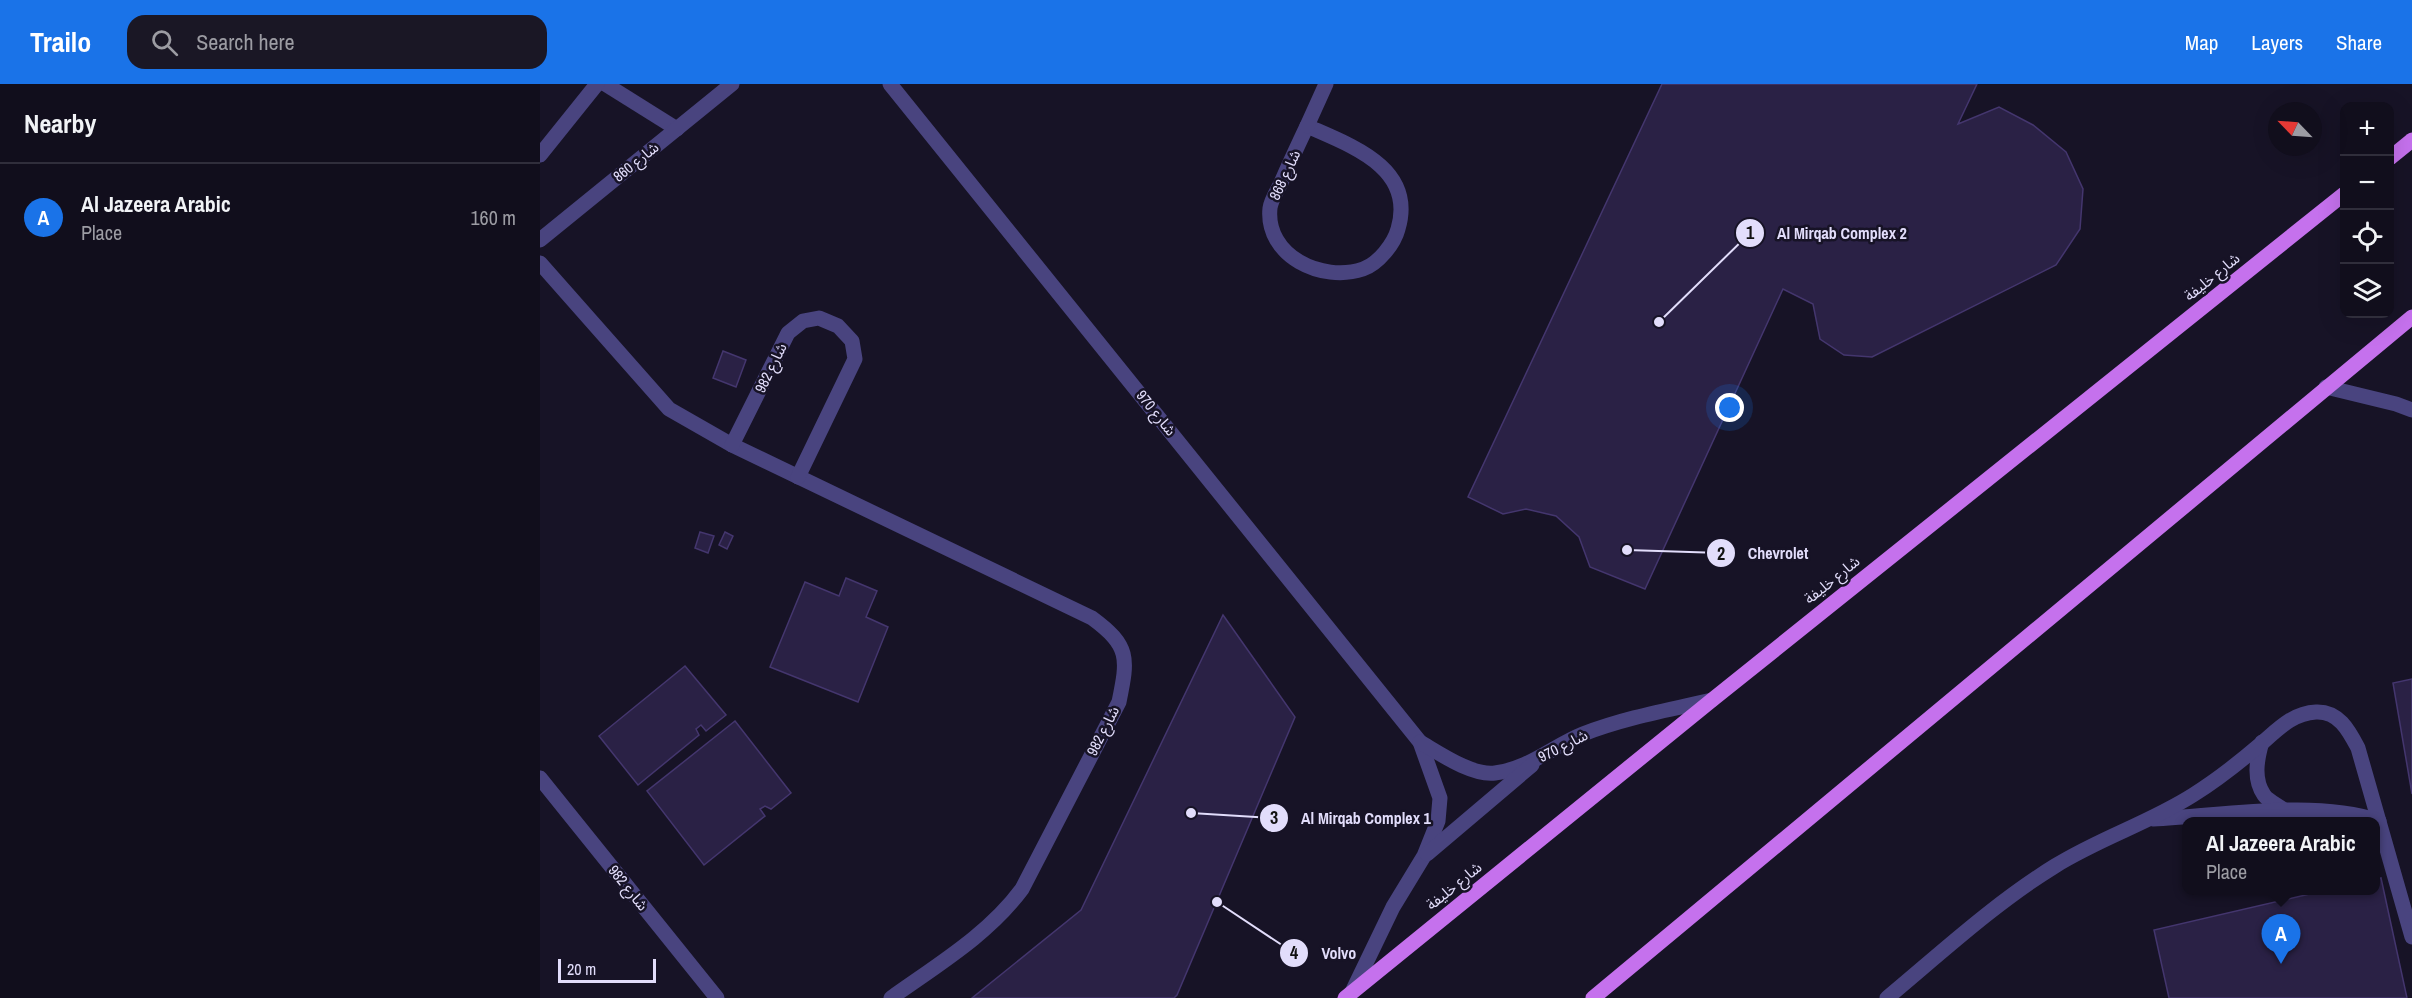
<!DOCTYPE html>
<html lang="en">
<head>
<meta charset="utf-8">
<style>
	:root { --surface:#110e1c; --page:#1a1725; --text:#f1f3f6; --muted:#9c9ca3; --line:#302e3b; --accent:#1a73e8 }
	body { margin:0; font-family:"Archivo Narrow","Noto Sans Arabic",sans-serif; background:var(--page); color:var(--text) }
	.controls { position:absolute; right:18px; top:18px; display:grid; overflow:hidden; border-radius:12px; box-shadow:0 6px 24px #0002 }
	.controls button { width:54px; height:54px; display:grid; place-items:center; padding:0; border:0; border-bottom:2px solid var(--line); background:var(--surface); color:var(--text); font:30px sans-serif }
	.compass { position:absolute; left:1728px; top:18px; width:54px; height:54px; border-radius:50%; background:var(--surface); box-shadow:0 6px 24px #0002; rotate:295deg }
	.scale { position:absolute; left:18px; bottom:15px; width:98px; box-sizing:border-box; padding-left:6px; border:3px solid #e2ddfb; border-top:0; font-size:16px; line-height:21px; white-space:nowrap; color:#e2ddfb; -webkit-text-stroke:4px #171326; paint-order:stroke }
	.you { position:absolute; left:1190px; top:324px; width:21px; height:21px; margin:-15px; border:4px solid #fff; border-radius:50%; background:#1a73e8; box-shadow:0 0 0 9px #1a73e833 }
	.badge { display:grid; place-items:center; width:39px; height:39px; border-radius:50%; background:var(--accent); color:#fff; font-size:20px; font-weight:700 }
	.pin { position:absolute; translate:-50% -50px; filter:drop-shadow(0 2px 3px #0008) }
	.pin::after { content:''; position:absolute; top:32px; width:21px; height:18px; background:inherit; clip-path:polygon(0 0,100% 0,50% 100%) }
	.popup { position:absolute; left:1642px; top:733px; width:198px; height:78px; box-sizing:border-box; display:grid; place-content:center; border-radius:12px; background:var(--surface); filter:drop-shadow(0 2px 4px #0005); font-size:20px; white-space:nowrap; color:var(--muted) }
	.popup b { font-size:22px; color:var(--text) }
	.popup::after { content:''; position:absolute; left:50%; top:100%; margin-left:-12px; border:12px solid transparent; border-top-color:var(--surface) }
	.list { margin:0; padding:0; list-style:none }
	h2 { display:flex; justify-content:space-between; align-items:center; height:78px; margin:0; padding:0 24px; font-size:26px }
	h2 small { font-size:20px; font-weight:400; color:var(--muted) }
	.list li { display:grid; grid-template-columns:39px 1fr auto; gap:18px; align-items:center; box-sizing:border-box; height:108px; padding:0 24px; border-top:2px solid var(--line) }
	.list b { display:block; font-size:22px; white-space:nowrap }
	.list p { margin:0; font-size:20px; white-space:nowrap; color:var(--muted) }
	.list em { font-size:20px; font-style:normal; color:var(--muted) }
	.icon { flex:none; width:33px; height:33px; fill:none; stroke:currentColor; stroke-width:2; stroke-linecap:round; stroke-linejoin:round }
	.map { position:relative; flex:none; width:1872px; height:914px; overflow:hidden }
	header { display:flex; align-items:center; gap:36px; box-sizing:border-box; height:84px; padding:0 30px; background:var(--accent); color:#fff }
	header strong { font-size:28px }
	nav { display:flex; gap:33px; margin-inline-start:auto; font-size:21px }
	.search { width:420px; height:54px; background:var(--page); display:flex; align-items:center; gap:15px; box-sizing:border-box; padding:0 21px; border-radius:18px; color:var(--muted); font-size:22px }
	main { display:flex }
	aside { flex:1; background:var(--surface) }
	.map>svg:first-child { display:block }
	.building { fill:#2a2145; stroke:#44366e; stroke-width:1.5 }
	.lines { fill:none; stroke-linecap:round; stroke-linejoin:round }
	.service { stroke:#49447f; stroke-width:15 }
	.minor { stroke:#49447f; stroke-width:15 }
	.tertiary { stroke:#49447f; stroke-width:15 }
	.primary { stroke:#c571ed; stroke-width:15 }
	.labels { text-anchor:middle; stroke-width:5; stroke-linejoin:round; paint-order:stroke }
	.street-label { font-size:15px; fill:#e2ddfb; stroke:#171326 }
	.leader { fill:none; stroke:#e2ddfb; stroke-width:2 }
	.callout-dot { fill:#e2ddfb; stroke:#171326; stroke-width:2 }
	.mark-label { font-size:18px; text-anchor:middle; font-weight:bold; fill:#111 }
	.callout-label { font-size:16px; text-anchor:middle; font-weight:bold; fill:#e2ddfb; stroke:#171326; stroke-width:5; stroke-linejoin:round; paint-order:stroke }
</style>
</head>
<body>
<header>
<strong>Trailo</strong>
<div class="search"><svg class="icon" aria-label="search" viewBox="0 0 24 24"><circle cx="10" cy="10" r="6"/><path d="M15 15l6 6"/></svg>Search here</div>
<nav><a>Map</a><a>Layers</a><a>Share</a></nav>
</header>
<main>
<aside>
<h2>Nearby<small></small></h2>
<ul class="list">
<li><span class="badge">A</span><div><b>Al Jazeera Arabic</b><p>Place</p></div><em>160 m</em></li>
</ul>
</aside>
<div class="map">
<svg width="1872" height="914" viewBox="0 0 1872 914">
	<rect width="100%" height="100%" fill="#171326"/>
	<g class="building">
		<path d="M1122,0H1437L1418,40L1459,23L1493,41L1526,68L1543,105L1540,145L1516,181L1332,273L1304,271L1280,255L1273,220L1243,205L1105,505L1050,483L1039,453L1016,432L986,425L963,430L928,413Z"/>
		<path d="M183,267L206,276L196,303L173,294Z"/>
		<path d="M160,448L174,452L168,469L155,464Z"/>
		<path d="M185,448L193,452L187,465L179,461Z"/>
		<path d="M306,494L337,507L326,533L348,543L318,618L230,583L265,498L299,512Z"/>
		<path d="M683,531L755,633L637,911L634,914H432L541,826Z"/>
		<path d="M145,582L186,631L166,647L161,641L156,645L159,651L98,701L59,652Z"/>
		<path d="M1872,595V710L1853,599Z"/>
		<path d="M195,637L251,709L231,725L225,722L220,725L225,732L164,781L107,707Z"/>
		<path d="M1841,794L1867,914H1629L1614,846L1787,806H1836V795Z"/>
	</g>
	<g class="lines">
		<g class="service">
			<path d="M65,0L137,45"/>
			<path d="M0,71L57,0"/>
			<path d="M1786,303L1856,320L1872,326"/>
			<path d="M1722,658C1717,675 1713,695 1724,711C1728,717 1738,721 1744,726"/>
			<path d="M1613,735C1682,732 1775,715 1839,737"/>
			<path d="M1347,914C1401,869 1455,819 1515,782C1560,754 1609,739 1653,711C1677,696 1701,677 1722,659C1738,645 1753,629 1776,628C1799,627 1809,647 1818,664L1872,853"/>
		</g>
		<g class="minor">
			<path d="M767,42C812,62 876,84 858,145C854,160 838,180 823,185C782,199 725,172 730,124C731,116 737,107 741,99C749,80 758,61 767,42Z"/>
			<path d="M767,42L786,0"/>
			<path d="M0,156L192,0"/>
			<path d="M0,179L129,325L192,361L552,534C590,562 588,574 579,618L482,805C448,851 397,881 351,914"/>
			<path d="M192,361L248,249L263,237L279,234L298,242L312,257L315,275L258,393"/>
			<path d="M0,694L177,914"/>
		</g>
		<g class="tertiary">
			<path d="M350,0L880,658L900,714L898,737L884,772L853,823L812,908"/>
			<path d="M880,658C899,669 932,692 955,689C989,685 1013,662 1043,650C1084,634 1128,626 1172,616"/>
			<path d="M887,770L992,681"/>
		</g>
		<g class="primary">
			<path d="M1850,74L1872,56"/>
			<path d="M805,914L1172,616L1804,110"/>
			<path d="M1053,914L1872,233"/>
		</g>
	</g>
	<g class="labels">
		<g class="street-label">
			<text transform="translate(96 78) rotate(-39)" y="5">شارع 860</text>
			<text transform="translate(745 91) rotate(-65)" y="5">شارع 868</text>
			<text transform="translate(1672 193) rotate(-39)" y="5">شارع خليفة</text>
			<text transform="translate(231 284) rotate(-64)" y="5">شارع 982</text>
			<text transform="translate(616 329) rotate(51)" y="5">شارع 970</text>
			<text transform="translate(1292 496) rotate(-39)" y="5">شارع خليفة</text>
			<text transform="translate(563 647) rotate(-63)" y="5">شارع 982</text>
			<text transform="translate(1023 662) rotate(-27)" y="5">شارع 970</text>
			<text transform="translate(914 802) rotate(-39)" y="5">شارع خليفة</text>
			<text transform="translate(88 804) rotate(51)" y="5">شارع 982</text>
		</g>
	</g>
	<path class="leader" d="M1119 238L1210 149M1087 466L1181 469M651 729L734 734M677 818L754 869"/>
	<g class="callout-dot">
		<circle cx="1119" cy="238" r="6"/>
		<circle cx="1087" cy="466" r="6"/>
		<circle cx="651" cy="729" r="6"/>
		<circle cx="677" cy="818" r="6"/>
		<circle cx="1210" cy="149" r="15"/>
		<circle cx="1181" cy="469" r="15"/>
		<circle cx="734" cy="734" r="15"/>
		<circle cx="754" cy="869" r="15"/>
	</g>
	<g class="mark-label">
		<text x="1210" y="155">1</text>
		<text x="1181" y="476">2</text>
		<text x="734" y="740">3</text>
		<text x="754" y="875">4</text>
	</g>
	<g class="callout-label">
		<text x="1302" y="155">Al Mirqab Complex 2</text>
		<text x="1238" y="475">Chevrolet</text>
		<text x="826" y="740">Al Mirqab Complex 1</text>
		<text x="799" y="875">Volvo</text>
	</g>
</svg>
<div class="controls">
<button>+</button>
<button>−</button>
<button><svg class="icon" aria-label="locate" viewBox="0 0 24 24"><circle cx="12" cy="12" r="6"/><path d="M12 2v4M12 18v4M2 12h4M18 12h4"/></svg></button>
<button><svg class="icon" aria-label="layers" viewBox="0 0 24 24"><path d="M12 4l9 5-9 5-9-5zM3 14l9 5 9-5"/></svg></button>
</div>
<svg class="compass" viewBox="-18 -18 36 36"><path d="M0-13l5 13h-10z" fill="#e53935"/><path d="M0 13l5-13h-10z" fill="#9c9ca3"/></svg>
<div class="scale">20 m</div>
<div class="you"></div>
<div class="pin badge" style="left:1741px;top:880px">A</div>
<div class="popup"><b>Al Jazeera Arabic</b>Place</div>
</div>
</main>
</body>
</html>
